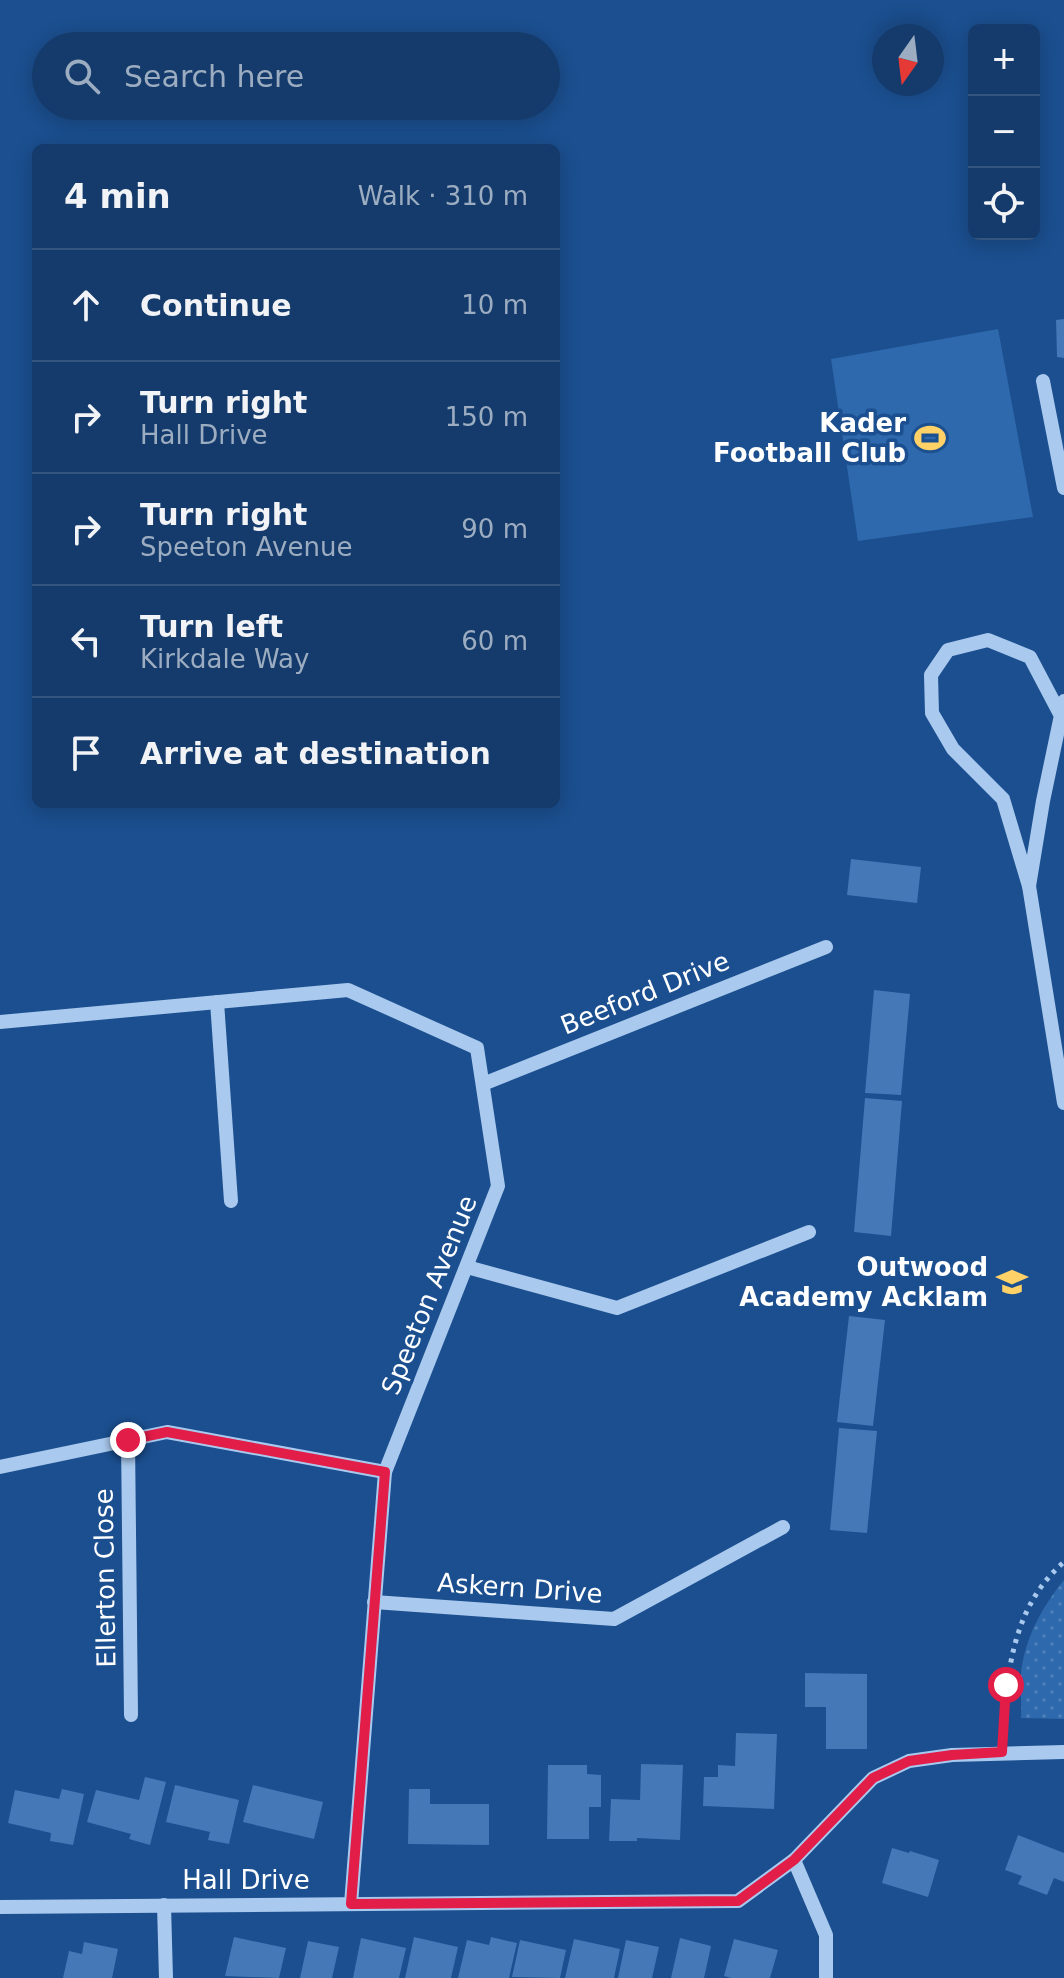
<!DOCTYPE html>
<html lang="en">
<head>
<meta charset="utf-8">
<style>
	:root { --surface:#143b6b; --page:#1d4271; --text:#f1f3f6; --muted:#9dadc1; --line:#33557e }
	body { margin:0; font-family:"DejaVu Sans",sans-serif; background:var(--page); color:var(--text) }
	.controls { position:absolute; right:24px; top:24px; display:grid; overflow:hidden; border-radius:12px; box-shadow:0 4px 20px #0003 }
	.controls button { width:72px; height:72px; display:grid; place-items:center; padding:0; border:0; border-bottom:2px solid var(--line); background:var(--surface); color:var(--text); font:40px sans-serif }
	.compass { position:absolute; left:872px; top:24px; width:72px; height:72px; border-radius:50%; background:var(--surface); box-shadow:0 4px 20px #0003; rotate:194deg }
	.stop { position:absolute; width:24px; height:24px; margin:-18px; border:6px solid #e11d48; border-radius:50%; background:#fff }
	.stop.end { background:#e11d48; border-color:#fff; box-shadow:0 2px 8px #0008 }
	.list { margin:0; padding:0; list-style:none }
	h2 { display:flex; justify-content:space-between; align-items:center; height:104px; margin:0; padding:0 32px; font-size:34px }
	h2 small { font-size:26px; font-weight:400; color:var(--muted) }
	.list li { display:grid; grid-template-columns:52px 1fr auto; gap:24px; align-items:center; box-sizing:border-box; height:112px; padding:0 32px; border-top:2px solid var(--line) }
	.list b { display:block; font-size:30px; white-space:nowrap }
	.list p { margin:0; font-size:26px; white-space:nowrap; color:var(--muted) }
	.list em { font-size:26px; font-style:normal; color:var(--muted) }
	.icon { flex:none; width:44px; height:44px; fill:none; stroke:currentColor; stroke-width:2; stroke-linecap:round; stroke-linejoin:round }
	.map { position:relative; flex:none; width:1064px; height:1978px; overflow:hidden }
	.search { position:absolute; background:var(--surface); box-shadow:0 4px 20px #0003; left:32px; top:32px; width:528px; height:88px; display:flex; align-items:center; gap:20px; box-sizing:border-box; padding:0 28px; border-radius:44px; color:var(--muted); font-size:30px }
	.panel { position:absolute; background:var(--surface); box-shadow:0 4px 20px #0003; left:32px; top:144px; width:528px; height:664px; border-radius:12px }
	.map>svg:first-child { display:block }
	.grass { fill:url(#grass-dots) }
	.pitch { fill:#2e69ad }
	.building { fill:#4478b7 }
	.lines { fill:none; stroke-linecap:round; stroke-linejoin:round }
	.path { stroke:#a9c9ee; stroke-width:5; stroke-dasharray:4 6; stroke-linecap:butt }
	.minor { stroke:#a9c9ee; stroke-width:14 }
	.route { stroke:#e11d48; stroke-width:10 }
	.labels { text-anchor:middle; stroke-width:7; stroke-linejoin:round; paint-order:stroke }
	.poi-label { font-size:26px; font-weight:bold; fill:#fff; stroke:#1b4f8f; text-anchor:end }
	.street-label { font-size:26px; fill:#fff; stroke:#1b4f8f }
</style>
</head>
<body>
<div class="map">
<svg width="1064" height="1978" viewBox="0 0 1064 1978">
	<defs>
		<pattern id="grass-dots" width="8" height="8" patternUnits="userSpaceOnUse" patternTransform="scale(2)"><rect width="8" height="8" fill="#2e69ad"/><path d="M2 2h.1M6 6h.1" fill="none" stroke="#4d80b9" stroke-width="1.8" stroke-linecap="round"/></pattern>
	</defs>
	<rect width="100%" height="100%" fill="#1b4f8f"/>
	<path class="grass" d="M1064,1580V1719L1021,1718C1022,1704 1020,1688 1021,1673C1025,1638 1042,1607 1064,1580Z"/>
	<path class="pitch" d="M998,329L1033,517L858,541L831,359Z"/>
	<g class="building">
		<path d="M1064,319V358L1057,357L1056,320Z"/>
		<path d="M851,859L921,867L917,903L847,895Z"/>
		<path d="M874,990L910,994L901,1095L865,1093Z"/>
		<path d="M865,1098L902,1101L891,1236L854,1232Z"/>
		<path d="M849,1316L885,1320L873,1426L837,1422Z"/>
		<path d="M839,1428L877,1431L867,1533L830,1530Z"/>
		<path d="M805,1673L867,1674V1749H826V1707H805Z"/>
		<path d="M736,1733L777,1734L774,1809L703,1806L704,1777H718V1765L735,1766Z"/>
		<path d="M641,1764L683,1765L680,1840L637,1838V1841H609L611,1799L640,1800Z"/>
		<path d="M548,1765H587V1774L601,1775V1807H589V1839H547Z"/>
		<path d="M145,1777L166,1782L150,1845L129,1839L131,1834L87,1822L96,1790L139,1800Z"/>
		<path d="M175,1785L239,1800L229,1844L208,1840L210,1832L166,1822Z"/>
		<path d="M253,1785L323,1802L314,1839L243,1822Z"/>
		<path d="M62,1789L84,1794L73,1845L50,1841L51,1833L8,1823L15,1790L59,1799Z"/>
		<path d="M409,1789H430V1804H489V1845L408,1844Z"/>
		<path d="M1018,1835L1064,1853V1882L1054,1878L1047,1895L1018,1884L1022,1876L1005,1870Z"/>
		<path d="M892,1848L909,1853L910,1851L939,1860L928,1897L882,1883Z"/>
		<path d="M234,1937L286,1948L279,1978L225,1976Z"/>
		<path d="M414,1937L458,1947L451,1978H405Z"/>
		<path d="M491,1937L517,1943L509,1978H458L467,1940L489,1945Z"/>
		<path d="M361,1938L406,1948L399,1978H353Z"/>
		<path d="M680,1938L711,1946L704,1978H671Z"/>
		<path d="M574,1939L620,1949L614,1978H565Z"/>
		<path d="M734,1939L778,1950L770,1978H731L724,1976Z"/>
		<path d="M520,1940L566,1950L560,1978L512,1977Z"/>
		<path d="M626,1940L659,1947L652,1978H618Z"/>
		<path d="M308,1941L339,1947L332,1978H300Z"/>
		<path d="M84,1942L118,1949L112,1978H63L69,1951L82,1954Z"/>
	</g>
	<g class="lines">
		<path class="path" d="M1003,1732C1007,1669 1014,1605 1064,1562"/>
		<g class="minor">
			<path d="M1043,381L1064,488"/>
			<path d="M1060,714L1030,657L988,640L948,650L931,675L932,713L953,749L1003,799L1029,886L1043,801L1064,701"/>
			<path d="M1029,886L1064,1103"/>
			<path d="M217,1002L231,1201"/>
			<path d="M0,1022L348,990L477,1048L498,1186L385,1472L351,1904"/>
			<path d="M483,1084L826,947"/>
			<path d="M467,1267L617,1308L809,1232"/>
			<path d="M128,1440L131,1715"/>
			<path d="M0,1467L167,1432L385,1472"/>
			<path d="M374,1602L614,1619L783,1527"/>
			<path d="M794,1860L826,1935V1978"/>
			<path d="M164,1905L166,1978"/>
			<path d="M0,1907L738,1901L794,1860L873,1778L909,1761L952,1755L1064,1752"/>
		</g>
	</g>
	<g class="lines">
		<path class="route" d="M128,1440L167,1432L385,1472L351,1904L738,1901L794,1860L873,1778L909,1761L952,1755L1002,1752L1006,1685"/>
	</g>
	<defs>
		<symbol id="stadium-bare" viewBox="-9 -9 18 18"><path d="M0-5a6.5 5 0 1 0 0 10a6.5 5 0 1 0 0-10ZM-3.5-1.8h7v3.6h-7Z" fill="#ffd166" stroke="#1b4f8f" stroke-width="2.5" paint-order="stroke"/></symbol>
		<symbol id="school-bare" viewBox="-9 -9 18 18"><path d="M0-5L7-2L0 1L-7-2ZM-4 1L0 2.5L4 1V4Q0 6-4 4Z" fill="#ffd166" stroke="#1b4f8f" stroke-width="2.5" paint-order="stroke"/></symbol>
	</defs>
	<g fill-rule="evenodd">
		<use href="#stadium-bare" x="908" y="416" width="44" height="44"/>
		<use href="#school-bare" x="990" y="1260" width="44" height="44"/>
	</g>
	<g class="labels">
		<g class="poi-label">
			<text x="906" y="432">Kader<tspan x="906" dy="30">Football Club</tspan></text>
			<text x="988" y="1276">Outwood<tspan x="988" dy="30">Academy Acklam</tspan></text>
		</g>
		<g class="street-label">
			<text transform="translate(645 993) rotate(-22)" y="9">Beeford Drive</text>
			<text transform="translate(429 1295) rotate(-68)" y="9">Speeton Avenue</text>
			<text transform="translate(105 1578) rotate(-91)" y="9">Ellerton Close</text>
			<text transform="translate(520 1588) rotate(4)" y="9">Askern Drive</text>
			<text x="246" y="1889">Hall Drive</text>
		</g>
	</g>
</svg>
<div class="controls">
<button>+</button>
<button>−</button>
<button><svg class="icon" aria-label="locate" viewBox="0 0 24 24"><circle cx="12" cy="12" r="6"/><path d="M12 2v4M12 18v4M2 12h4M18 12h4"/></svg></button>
</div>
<svg class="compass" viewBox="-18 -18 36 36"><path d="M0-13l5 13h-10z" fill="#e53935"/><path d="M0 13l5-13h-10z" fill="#9dadc1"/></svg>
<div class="stop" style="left:1006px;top:1685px"></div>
<div class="stop end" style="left:128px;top:1440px"></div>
<div class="search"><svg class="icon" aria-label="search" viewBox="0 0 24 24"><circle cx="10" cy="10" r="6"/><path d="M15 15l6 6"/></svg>Search here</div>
<section class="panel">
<h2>4 min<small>Walk · 310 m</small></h2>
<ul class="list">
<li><svg class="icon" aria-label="ahead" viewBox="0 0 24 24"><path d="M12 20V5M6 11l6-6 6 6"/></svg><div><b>Continue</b></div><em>10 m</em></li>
<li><svg class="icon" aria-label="right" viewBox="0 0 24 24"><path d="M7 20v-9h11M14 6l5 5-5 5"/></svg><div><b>Turn right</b><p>Hall Drive</p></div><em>150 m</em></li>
<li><svg class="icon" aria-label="right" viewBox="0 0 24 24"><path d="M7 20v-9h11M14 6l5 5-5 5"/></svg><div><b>Turn right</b><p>Speeton Avenue</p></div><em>90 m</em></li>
<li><svg class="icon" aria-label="left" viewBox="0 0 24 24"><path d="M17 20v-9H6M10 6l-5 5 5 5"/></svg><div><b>Turn left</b><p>Kirkdale Way</p></div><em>60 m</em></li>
<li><svg class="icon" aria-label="arrive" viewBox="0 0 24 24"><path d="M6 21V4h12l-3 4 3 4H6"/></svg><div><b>Arrive at destination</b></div></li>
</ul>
</section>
</div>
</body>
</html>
